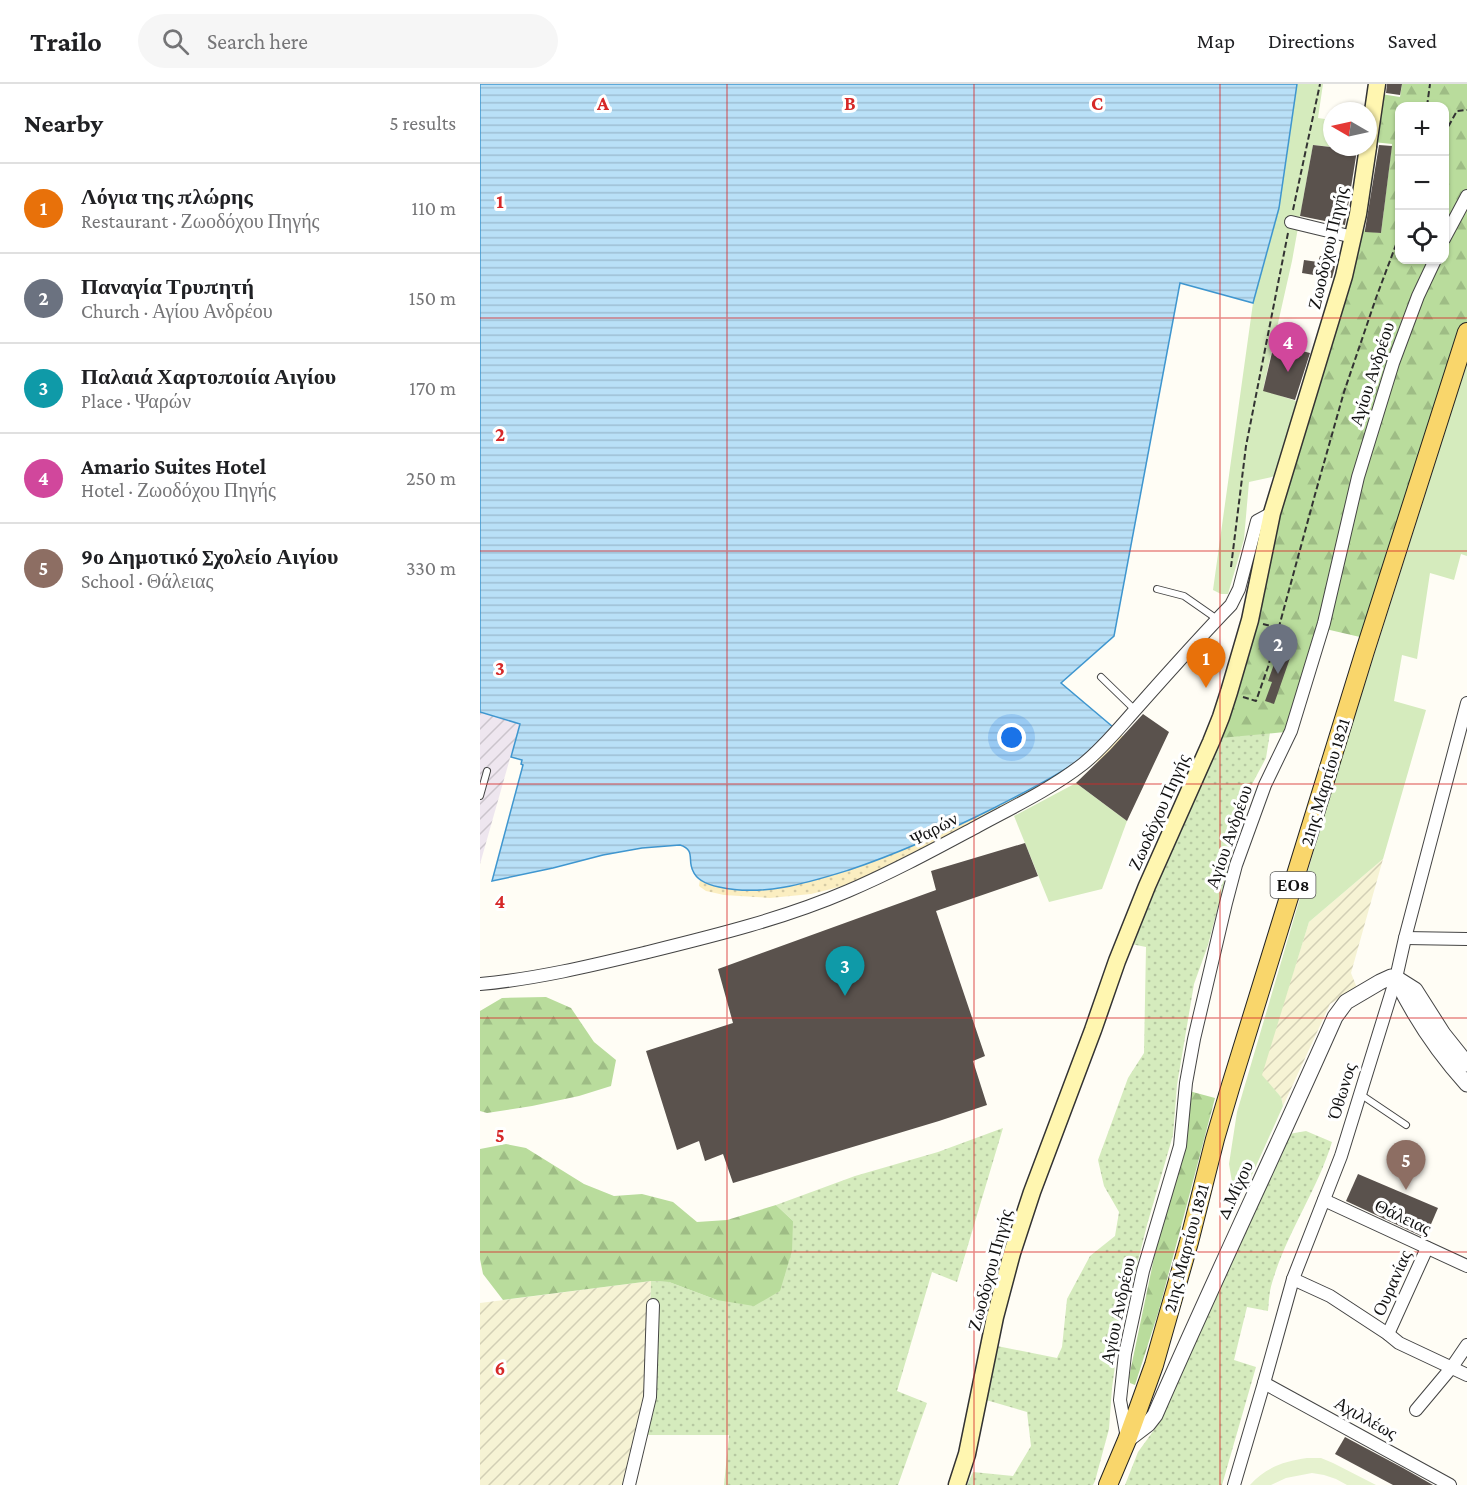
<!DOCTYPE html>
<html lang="en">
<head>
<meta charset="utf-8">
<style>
	:root { --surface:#fff; --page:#f6f6f6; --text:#202124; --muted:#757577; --line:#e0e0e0; --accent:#c4262e }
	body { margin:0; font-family:"Crimson Pro",serif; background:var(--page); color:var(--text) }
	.controls { position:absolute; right:18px; top:18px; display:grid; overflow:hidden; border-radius:12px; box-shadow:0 2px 4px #0004 }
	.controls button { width:54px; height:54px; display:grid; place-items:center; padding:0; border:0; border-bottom:2px solid var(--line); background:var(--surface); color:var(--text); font:30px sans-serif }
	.compass { position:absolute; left:843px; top:18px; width:54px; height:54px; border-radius:50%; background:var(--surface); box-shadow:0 2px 4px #0004; rotate:279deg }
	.you { position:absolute; left:532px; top:654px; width:21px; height:21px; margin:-15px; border:4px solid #fff; border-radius:50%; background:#1a73e8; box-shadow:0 0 0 9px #1a73e833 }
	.badge { display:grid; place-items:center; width:39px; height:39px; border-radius:50%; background:var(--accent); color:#fff; font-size:20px; font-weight:700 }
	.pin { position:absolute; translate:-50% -50px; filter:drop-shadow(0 2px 3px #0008) }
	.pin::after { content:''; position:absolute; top:32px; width:21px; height:18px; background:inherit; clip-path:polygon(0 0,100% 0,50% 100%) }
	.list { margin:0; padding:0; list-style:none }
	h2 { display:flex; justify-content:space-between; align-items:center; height:78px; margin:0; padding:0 24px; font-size:26px }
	h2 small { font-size:20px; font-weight:400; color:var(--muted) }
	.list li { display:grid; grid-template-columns:39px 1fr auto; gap:18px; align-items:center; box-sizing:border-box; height:90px; padding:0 24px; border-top:2px solid var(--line) }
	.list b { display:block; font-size:22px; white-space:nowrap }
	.list p { margin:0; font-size:20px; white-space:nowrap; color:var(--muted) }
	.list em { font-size:20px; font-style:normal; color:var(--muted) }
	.icon { flex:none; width:33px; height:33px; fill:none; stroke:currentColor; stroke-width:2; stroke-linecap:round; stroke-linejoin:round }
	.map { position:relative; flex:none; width:987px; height:1401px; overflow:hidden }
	header { display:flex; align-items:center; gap:36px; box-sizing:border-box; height:84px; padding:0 30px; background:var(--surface); border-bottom:2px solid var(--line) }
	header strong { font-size:28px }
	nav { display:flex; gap:33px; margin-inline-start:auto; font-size:21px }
	.search { width:420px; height:54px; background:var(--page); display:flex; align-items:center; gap:15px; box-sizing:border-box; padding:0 21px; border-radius:33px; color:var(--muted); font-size:22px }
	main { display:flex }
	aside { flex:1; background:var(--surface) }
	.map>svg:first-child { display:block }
	.industrial { fill:url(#industrial-furrows) }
	.farmland { fill:url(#farmland-furrows) }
	.grass { fill:url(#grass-dots) }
	.forest { fill:url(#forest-firs); fill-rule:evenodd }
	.sand { fill:url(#sand-dots) }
	.park { fill:#d5ebbd }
	.pitch { fill:#e6f2cf }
	.water { fill:url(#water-rules); stroke:#3f96cf; stroke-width:1.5 }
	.building { fill:#5a524d }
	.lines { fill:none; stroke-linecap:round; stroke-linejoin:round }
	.service-casing { stroke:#444; stroke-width:8 }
	.minor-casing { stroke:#444; stroke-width:14 }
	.tertiary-casing { stroke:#444; stroke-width:17 }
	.secondary-casing { stroke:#333; stroke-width:19 }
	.primary-casing { stroke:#222; stroke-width:20 }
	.path { stroke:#333; stroke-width:2; stroke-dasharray:6 3; stroke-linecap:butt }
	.service { stroke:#fff; stroke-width:6 }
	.minor { stroke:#fff; stroke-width:12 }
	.tertiary { stroke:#fff; stroke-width:15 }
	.secondary { stroke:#fff6b0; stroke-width:16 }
	.primary { stroke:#f9d66b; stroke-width:18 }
	.grid { fill:none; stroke:#d62828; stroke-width:1.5; stroke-opacity:0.55 }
	.labels { text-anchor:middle; stroke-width:6; stroke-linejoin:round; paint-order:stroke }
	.shield { fill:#fff; stroke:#585858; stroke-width:1.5 }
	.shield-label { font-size:16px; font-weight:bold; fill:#111 }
	.street-label { font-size:18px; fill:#111; stroke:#fff }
	.grid-label { font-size:20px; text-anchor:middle; font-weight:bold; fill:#d62828; stroke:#fff; stroke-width:6; stroke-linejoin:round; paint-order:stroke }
</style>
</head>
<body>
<header>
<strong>Trailo</strong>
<div class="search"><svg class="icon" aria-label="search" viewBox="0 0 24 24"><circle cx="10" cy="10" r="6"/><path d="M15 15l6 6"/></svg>Search here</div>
<nav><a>Map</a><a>Directions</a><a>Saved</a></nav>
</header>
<main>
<aside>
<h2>Nearby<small>5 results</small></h2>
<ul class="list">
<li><span class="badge" style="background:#e8710a">1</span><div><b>Λόγια της πλώρης</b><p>Restaurant · Ζωοδόχου Πηγής</p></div><em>110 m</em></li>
<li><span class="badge" style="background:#6b7280">2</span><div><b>Παναγία Τρυπητή</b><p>Church · Αγίου Ανδρέου</p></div><em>150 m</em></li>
<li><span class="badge" style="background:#0f9aa8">3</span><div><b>Παλαιά Χαρτοποιία Αιγίου</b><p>Place · Ψαρών</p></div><em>170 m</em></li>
<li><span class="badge" style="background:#d1479c">4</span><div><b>Amario Suites Hotel</b><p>Hotel · Ζωοδόχου Πηγής</p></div><em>250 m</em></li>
<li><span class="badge" style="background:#8d6e63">5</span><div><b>9ο Δημοτικό Σχολείο Αιγίου</b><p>School · Θάλειας</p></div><em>330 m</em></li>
</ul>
</aside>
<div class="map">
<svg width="987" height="1401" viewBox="0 0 987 1401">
	<defs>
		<pattern id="industrial-furrows" width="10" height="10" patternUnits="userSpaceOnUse" patternTransform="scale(1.5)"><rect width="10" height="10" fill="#eee6ef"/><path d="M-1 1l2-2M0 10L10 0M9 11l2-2" fill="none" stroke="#cbc4cc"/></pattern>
		<pattern id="farmland-furrows" width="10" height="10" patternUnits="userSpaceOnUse" patternTransform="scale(1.5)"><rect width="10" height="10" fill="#f6f3d4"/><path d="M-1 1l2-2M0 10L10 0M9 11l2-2" fill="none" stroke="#d2cfb5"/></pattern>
		<pattern id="grass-dots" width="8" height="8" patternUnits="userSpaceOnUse" patternTransform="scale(1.5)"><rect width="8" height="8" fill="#d5ebbd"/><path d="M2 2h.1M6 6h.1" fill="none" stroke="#b6c8a1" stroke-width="1.8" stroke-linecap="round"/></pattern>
		<pattern id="forest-firs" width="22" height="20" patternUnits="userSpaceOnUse" patternTransform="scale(1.5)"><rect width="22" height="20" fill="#b9dc9c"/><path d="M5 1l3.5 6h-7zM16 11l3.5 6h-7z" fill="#9ebc85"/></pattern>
		<pattern id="sand-dots" width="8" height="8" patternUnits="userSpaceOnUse" patternTransform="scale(1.5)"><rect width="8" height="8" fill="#fbeec1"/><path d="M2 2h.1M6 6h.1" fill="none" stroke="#d6cba5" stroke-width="1.8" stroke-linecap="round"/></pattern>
		<pattern id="water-rules" width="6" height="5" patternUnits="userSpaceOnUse" patternTransform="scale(1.5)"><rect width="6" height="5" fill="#b9e0f7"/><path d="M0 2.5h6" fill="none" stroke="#9ebfd3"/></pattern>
	</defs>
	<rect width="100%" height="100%" fill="#fffdf5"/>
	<path class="industrial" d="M0,628L40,639L0,780Z"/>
	<g class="farmland">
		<path d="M903,775L871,889L877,904L850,920L803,1022L801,1013L781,991L829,838Z"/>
		<path d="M171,1197L169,1286L166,1314L145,1401H0V1219Z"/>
	</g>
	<g class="grass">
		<path d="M791,642L786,674L763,717L755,758L728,861L714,900L697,1001L693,1051L667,1141L639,1252L632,1304L629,1345L615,1397L613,1401H487L493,1388L533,1392L551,1362L547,1328L506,1316L517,1262L577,1274L582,1263L587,1215L610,1172L635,1152L639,1128L624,1102L618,1076L648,994L664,969L666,863L651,860L743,645Z"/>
		<path d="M523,1044L477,1198L452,1188L417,1307L447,1319L418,1401H244L249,1351H157L169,1286L171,1197L189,1198L237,1216L313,1137L296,1121L375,1092L458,1068Z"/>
		<path d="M826,1047L852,1058C837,1107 806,1150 792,1199C789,1208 789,1218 788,1227L767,1223L754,1276L776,1283L742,1401H645L658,1368L682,1335L708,1268L809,1050Z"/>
	</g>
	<g class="forest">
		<path d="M922,0H987V251L981,274L880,553L837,543L805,648L740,654L762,595L777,541L798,433L878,130L885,147L901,149L912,60L893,58L901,10L920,13ZM920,22H964V176H920Z"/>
		<path d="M66,913L91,924L114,958L136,976L131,1002L99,1012L52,1022L7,1029L0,1027V927L22,914Z"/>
		<path d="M709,1007L735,1014L679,1226L655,1301L650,1299L649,1293Z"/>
		<path d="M26,1060L46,1064L104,1100L134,1112L162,1110L193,1118L217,1138L247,1136L296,1121L313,1137L312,1167L300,1207L274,1222L237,1216L189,1198L171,1197L23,1216L3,1190L0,1175V1065Z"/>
	</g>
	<path class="sand" d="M633,643L646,655L628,671L612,681L379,798L331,810L290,814L244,811L226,807L219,802L220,795C248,812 285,806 316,801L459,751L485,738L536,712L595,679Z"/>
	<g class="park">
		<path d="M817,0H843L838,34L852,36V63L833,61L812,177L783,306L819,318L796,392L769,398L764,455L748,510H741L733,506L773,219L799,124Z"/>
		<path d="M987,279V472L981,470L974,496L950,489L937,575L922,571L914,617L946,626L903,775L829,838L782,991L801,1013L803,1022L767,1102L761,1107L753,1104L749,1080L757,1028L857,688Z"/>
		<path d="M596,699L647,737L622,805L569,818L534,732Z"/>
	</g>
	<path class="pitch" d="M827,1374H841L853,1379L896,1401H867L856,1395L844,1391L832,1389L806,1394L791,1401H770C785,1384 804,1377 827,1374Z"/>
	<path class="water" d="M0,0H817L799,124L773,219L700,199L634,552L581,599L633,643C621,656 610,668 596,678C572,695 543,709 516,723C468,747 420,769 369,786C327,799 283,813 239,803C229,801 217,797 213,787C207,776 216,766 200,761L162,764L123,771L73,784L12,797L43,681L41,680L42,676L31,673L40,640L0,628Z"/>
	<g class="building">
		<path d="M907,0H922L920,11L906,9Z"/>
		<path d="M833,61L877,66L865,141L820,132Z"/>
		<path d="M899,61L912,62L901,149L885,148V146Z"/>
		<path d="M840,172L857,175L852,194L822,189L824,176L838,178Z"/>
		<path d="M794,260L830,269L815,316L783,307Z"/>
		<path d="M798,569L810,574L794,620L785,617L792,598L788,597Z"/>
		<path d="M663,630L689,648L647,737L596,699L630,666Z"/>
		<path d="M545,759L558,792L456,827L505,972L493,977L507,1021L459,1037L253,1099L243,1070L225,1077L219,1057L197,1066L166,967L253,939L238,885L456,806L451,787Z"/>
		<path d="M878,1090L958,1124L945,1154L866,1117Z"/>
		<path d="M865,1353L923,1384L953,1401H913L855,1370Z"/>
	</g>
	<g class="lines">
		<defs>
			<g id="service">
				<path d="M677,505L704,512L737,535"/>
				<path d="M621,593L655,626"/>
				<path d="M0,712L7,687"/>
				<path d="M880,1010L926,1041"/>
			</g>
			<g id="minor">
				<path d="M811,138L873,153"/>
				<path d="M964,155L987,112"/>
				<path d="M925,854L987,855"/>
				<path d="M0,900C56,895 110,882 164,869C233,852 303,835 368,807C413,788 455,765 498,742C533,723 571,705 603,680C623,664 639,644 656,625C687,590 718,555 751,521L759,505L777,437L792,429"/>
				<path d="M844,1116L987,1182"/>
				<path d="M813,1195L850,1212L908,1250L919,1259L987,1291"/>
				<path d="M908,1250L947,1164"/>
				<path d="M784,1299L970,1401"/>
				<path d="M936,1326L972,1283L987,1261"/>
				<path d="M647,1354L640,1316L645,1270L663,1187L700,1062L706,999L714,955L746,819L756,781L785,701L811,647L844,539L878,393L913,279L938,212L955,176"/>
				<path d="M149,1401L170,1313L173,1221"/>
				<path d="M754,1401L784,1299L813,1195L861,1072L916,894L925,854L987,619"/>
			</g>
			<g id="tertiary">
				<path d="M916,894C934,932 959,969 987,1000"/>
				<path d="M916,894L935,906L963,950L987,980"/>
				<path d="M647,1356L668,1340L675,1331C733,1198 796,1066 855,933L866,918L900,898L911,893L916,894"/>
			</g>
			<g id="secondary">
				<path d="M888,62L897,0"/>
				<path d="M477,1401L487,1370L515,1233L532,1169L552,1108L613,946L637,877L667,802L731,658L741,633L749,608L770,536L792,429L864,192L878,130L888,63"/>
			</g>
			<path id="primary" d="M628,1401L647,1356L674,1281L709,1158L735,1055L751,1001L885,567L987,248"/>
		</defs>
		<use href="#service" class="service-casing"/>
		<use href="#minor" class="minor-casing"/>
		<use href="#tertiary" class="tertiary-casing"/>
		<use href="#secondary" class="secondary-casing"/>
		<use href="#primary" class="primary-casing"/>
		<g class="path">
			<path d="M947,22L950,0"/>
			<path d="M964,50L977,27L987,26"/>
			<path d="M813,126L840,0"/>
			<path d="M751,483L766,362L808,149"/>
			<path d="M783,540L798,544"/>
			<path d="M763,613L776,617L788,583L836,407L864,308L896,214L920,150"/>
		</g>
		<use href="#service" class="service"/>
		<use href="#minor" class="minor"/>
		<use href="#tertiary" class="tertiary"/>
		<use href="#secondary" class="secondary"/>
		<use href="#primary" class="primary"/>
	</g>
	<path class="grid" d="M247,0V1401M494,0V1401M740,0V1401M0,234H987M0,467H987M0,700H987M0,934H987M0,1168H987"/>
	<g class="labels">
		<rect class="shield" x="790.5" y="788" width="45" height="26" rx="4.5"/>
		<g class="shield-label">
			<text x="813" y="807">ΕΟ8</text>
		</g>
		<g class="street-label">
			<text transform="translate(848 164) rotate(-77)" y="6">Ζωοδόχου Πηγής</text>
			<text transform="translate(892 290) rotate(-72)" y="6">Αγίου Ανδρέου</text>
			<text transform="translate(845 698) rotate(-73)" y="6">21ης Μαρτίου 1821</text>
			<text transform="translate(679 728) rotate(-66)" y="6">Ζωοδόχου Πηγής</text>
			<text transform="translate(454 745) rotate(-28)" y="6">Ψαρών</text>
			<text transform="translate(749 753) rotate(-71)" y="6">Αγίου Ανδρέου</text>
			<text transform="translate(862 1007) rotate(-73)" y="6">Όθωνος</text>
			<text transform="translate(755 1106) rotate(-65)" y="6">Δ.Μίχου</text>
			<text transform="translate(923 1133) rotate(25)" y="6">Θάλειας</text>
			<text transform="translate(706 1164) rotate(-75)" y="6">21ης Μαρτίου 1821</text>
			<text transform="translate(510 1186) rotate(-75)" y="6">Ζωοδόχου Πηγής</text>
			<text transform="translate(912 1199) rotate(-66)" y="6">Ουρανίας</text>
			<text transform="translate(638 1227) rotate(-78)" y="6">Αγίου Ανδρέου</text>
			<text transform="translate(886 1334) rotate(29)" y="6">Αχιλλέως</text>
		</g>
	</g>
	<g class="grid-label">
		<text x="123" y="26">A</text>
		<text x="370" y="26">B</text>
		<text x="617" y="26">C</text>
		<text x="20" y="124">1</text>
		<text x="20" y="357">2</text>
		<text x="20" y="591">3</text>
		<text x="20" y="824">4</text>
		<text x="20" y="1058">5</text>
		<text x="20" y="1291">6</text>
	</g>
</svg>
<div class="controls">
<button>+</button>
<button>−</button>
<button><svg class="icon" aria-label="locate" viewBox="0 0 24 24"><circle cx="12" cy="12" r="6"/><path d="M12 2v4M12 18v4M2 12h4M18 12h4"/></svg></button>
</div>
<svg class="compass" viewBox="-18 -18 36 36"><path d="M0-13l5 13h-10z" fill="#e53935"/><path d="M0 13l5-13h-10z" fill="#757577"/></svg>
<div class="you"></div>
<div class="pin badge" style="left:726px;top:604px;background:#e8710a">1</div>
<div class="pin badge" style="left:798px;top:590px;background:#6b7280">2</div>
<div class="pin badge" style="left:365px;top:912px;background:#0f9aa8">3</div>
<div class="pin badge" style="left:808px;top:288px;background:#d1479c">4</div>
<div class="pin badge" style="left:926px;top:1106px;background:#8d6e63">5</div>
</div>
</main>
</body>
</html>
